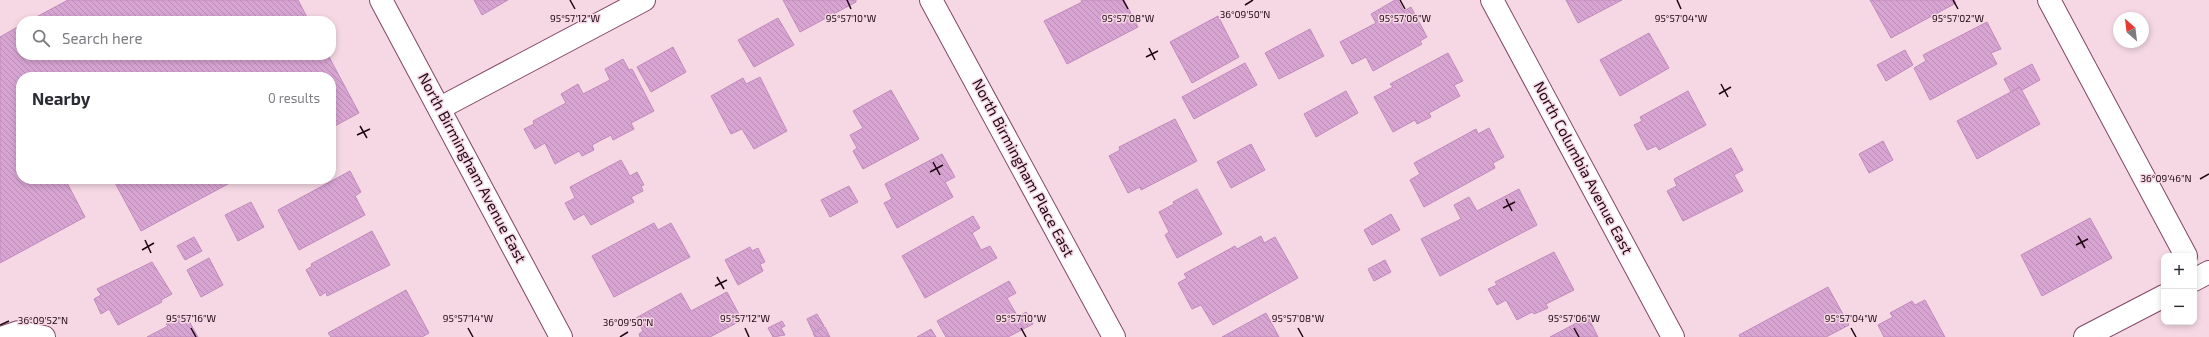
<!DOCTYPE html>
<html lang="en">
<head>
<meta charset="utf-8">
<style>
	:root { --surface:#fff; --page:#f2f2f3; --text:#2b2b33; --muted:#7c7c81; --line:#e1e1e2 }
	body { margin:0; font-family:"Exo 2",sans-serif; background:var(--page); color:var(--text) }
	.controls { position:absolute; right:12px; bottom:12px; display:grid; overflow:hidden; border-radius:8px; box-shadow:0 2px 6px #0003 }
	.controls button { width:36px; height:36px; display:grid; place-items:center; padding:0; border:0; border-bottom:1px solid var(--line); background:var(--surface); color:var(--text); font:20px sans-serif }
	.compass { position:absolute; left:2113px; top:12px; width:36px; height:36px; border-radius:50%; background:var(--surface); box-shadow:0 2px 6px #0003; rotate:332deg }
	.list { margin:0; padding:0; list-style:none }
	h2 { display:flex; justify-content:space-between; align-items:center; height:52px; margin:0; padding:0 16px; font-size:17px }
	h2 small { font-size:13px; font-weight:400; color:var(--muted) }
	.icon { flex:none; width:22px; height:22px; fill:none; stroke:currentColor; stroke-width:2; stroke-linecap:round; stroke-linejoin:round }
	.map { position:relative; flex:none; width:2209px; height:337px; overflow:hidden }
	.search { position:absolute; background:var(--surface); box-shadow:0 2px 6px #0003; left:16px; top:16px; width:320px; height:44px; display:flex; align-items:center; gap:10px; box-sizing:border-box; padding:0 14px; border-radius:16px; color:var(--muted); font-size:15px }
	.panel { position:absolute; background:var(--surface); box-shadow:0 2px 6px #0003; left:16px; top:72px; width:320px; height:112px; border-radius:16px }
	.map>svg:first-child { display:block }
	.building { fill:url(#building-back-hatch); stroke:#c18bbc }
	.lines { fill:none; stroke-linecap:round; stroke-linejoin:round }
	.street-casing { stroke:#844665; stroke-width:24 }
	.street { stroke:#fff; stroke-width:22 }
	.ticks { fill:none; stroke:#1e0612; stroke-width:1.5 }
	.labels { text-anchor:middle; stroke-width:3; stroke-linejoin:round; paint-order:stroke }
	.street-label { font-size:15px; fill:#1e0612; stroke:#f5d8e4 }
	.ticks-label { font-size:10px; text-anchor:middle; fill:#1e0612; stroke:#f5d8e4; stroke-width:3; stroke-linejoin:round; paint-order:stroke }
</style>
</head>
<body>
<div class="map">
<svg width="2209" height="337" viewBox="0 0 2209 337">
	<defs>
		<pattern id="building-back-hatch" width="6" height="6" patternUnits="userSpaceOnUse"><rect width="6" height="6" fill="#d8a5d3"/><path d="M-1 5l2 2M0 0l6 6M5-1l2 2" fill="none" stroke="#b98db4"/></pattern>
	</defs>
	<rect width="100%" height="100%" fill="#f5d8e4"/>
	<g class="building">
		<path d="M68,0H298L309,21H29Z"/>
		<path d="M474,0H508L482,15Z"/>
		<path d="M783,0H856V2L800,32Z"/>
		<path d="M1081,0H1124L1138,27L1067,64L1044,21L1082,2Z"/>
		<path d="M1395,0H1398L1404,11L1411,7L1427,37L1420,41L1422,44L1373,71L1366,57L1352,64L1340,42L1376,23L1371,14Z"/>
		<path d="M1566,0H1622L1578,23Z"/>
		<path d="M1870,0H1954L1956,3L1891,38Z"/>
		<path d="M1218,16L1239,57L1192,83L1170,42Z"/>
		<path d="M778,18L794,45L754,67L738,40Z"/>
		<path d="M1987,22L2001,49L1991,53L1997,64L1930,100L1914,68L1926,61L1923,55Z"/>
		<path d="M21,25V55H328L359,113L331,128V77H21V179H65L85,217L0,263V37Z"/>
		<path d="M1310,29L1324,56L1279,79L1265,53Z"/>
		<path d="M1649,33L1669,68L1620,96L1600,60Z"/>
		<path d="M673,47L686,72L651,92L637,67Z"/>
		<path d="M1905,50L1913,65L1886,81L1877,65Z"/>
		<path d="M1448,53L1463,81L1454,85L1460,96L1429,113L1431,117L1417,124L1415,120L1393,132L1374,97L1393,87L1390,84Z"/>
		<path d="M623,59L629,70L632,69L654,111L631,123L634,129L613,140L611,135L592,145L594,150L582,156L579,151L555,164L545,143L535,149L524,129L534,124L533,121L566,103L561,94L578,84L583,94L610,80L605,69Z"/>
		<path d="M1245,63L1257,85L1194,119L1182,97Z"/>
		<path d="M2032,64L2040,80L2022,90L2020,87L2011,92L2004,79Z"/>
		<path d="M760,77L787,131L754,149L742,129L731,134L711,96L743,78L746,84Z"/>
		<path d="M2020,87L2040,124L1977,159L1957,121Z"/>
		<path d="M891,90L919,139L863,169L853,151L857,148L850,135L863,128L853,111Z"/>
		<path d="M1346,91L1358,113L1316,137L1304,114Z"/>
		<path d="M1688,91L1706,125L1659,150L1656,146L1647,150L1634,125L1642,121L1640,117Z"/>
		<path d="M1175,119L1197,161L1141,190L1140,187L1128,193L1109,156L1120,150L1119,147Z"/>
		<path d="M1489,128L1504,157L1493,163L1495,168L1424,207L1410,180L1420,174L1414,163L1476,129L1478,134Z"/>
		<path d="M1883,141L1893,160L1869,173L1859,154Z"/>
		<path d="M1251,144L1265,170L1231,188L1217,162Z"/>
		<path d="M1731,148L1743,170L1734,175L1743,191L1683,221L1667,191L1677,186L1674,179Z"/>
		<path d="M942,154L955,177L945,182L953,197L897,228L884,203L892,199L885,184Z"/>
		<path d="M621,160L630,176L637,172L644,185L641,186L643,191L631,197L634,202L591,225L584,214L574,220L565,203L575,198L570,187Z"/>
		<path d="M350,171L361,192L355,196L365,215L299,250L278,210Z"/>
		<path d="M113,179H237L141,231Z"/>
		<path d="M849,186L858,202L830,217L821,200Z"/>
		<path d="M1197,189L1222,234L1177,258L1165,235L1169,232L1159,212L1174,204L1173,202Z"/>
		<path d="M1519,189L1537,225L1440,276L1421,239L1461,219L1454,205L1469,197L1477,211Z"/>
		<path d="M251,202L264,227L238,241L225,215Z"/>
		<path d="M1391,214L1400,230L1372,245L1364,230Z"/>
		<path d="M973,216L980,228L972,233L981,250L990,246L997,258L925,298L902,256Z"/>
		<path d="M2090,218L2112,258L2042,296L2021,255Z"/>
		<path d="M654,223L658,230L671,223L690,257L614,297L592,256Z"/>
		<path d="M372,231L390,265L327,296L326,292L320,296L306,270L312,266L311,264Z"/>
		<path d="M1261,236L1264,243L1275,237L1298,278L1213,325L1201,305L1192,309L1178,283L1187,278L1184,274L1235,246L1237,249Z"/>
		<path d="M194,237L202,251L185,260L177,246Z"/>
		<path d="M750,247L752,251L758,248L765,262L760,264L763,271L738,285L725,260Z"/>
		<path d="M1554,252L1574,290L1546,304L1548,308L1534,314L1532,312L1517,320L1506,300L1497,305L1488,289L1497,285L1495,282Z"/>
		<path d="M209,258L223,285L201,297L187,270Z"/>
		<path d="M1385,260L1391,272L1374,281L1368,269Z"/>
		<path d="M152,262L172,294L161,300L162,302L118,325L109,309L101,314L94,299L101,295L97,289Z"/>
		<path d="M1009,281L1016,293L1007,298L1018,317L1026,312L1033,324L1008,337H946L937,321Z"/>
		<path d="M1828,287L1849,325L1826,337H1740L1739,335Z"/>
		<path d="M406,290L429,333L422,337H331L328,333Z"/>
		<path d="M727,292L742,320L710,337H640L639,334L643,331L636,318L681,293L691,311Z"/>
		<path d="M1925,300L1945,337H1884L1878,325L1893,317L1890,313L1912,301L1915,305Z"/>
		<path d="M1266,313L1279,337H1222Z"/>
		<path d="M185,314L198,337H147L168,326L166,324Z"/>
		<path d="M817,314L824,326L813,332L807,319Z"/>
		<path d="M1588,317L1598,337H1550Z"/>
		<path d="M782,321L785,326L781,328L785,335L773,337L768,328Z"/>
		<path d="M825,327L830,337H815L813,333Z"/>
		<path d="M931,329L936,337H917Z"/>
	</g>
	<g class="lines">
		<defs>
			<g id="street">
				<path d="M381,0L561,337"/>
				<path d="M931,0L1114,337"/>
				<path d="M1492,0L1673,337"/>
				<path d="M2049,0L2186,256"/>
				<path d="M440,108L644,0"/>
				<path d="M2194,280L2209,272"/>
				<path d="M4,337L19,332L44,337"/>
				<path d="M2085,337L2164,296"/>
			</g>
		</defs>
		<use href="#street" class="street-casing"/>
		<use href="#street" class="street"/>
	</g>
	<path class="ticks" d="M570,0L575,9M847,0L851,9M1123,0L1128,9M1400,0L1405,9M1677,0L1681,9M1953,0L1958,9M1245,5L1253,0M1149,48L1155,60M1146,57L1158,51M1721,84L1728,97M1719,94L1731,87M360,126L367,138M357,135L370,129M933,162L940,175M930,172L943,165M2200,179L2209,174M1506,199L1512,211M1503,208L1515,202M2078,236L2085,248M145,240L151,253M2076,245L2088,239M142,250L154,243M717,277L724,289M715,286L727,280M0,325L9,321M191,328L196,337M468,328L473,337M745,328L749,337M1021,328L1026,337M1298,328L1303,337M1574,328L1579,337M1851,328L1856,337M620,337L628,332"/>
	<g class="labels">
		<g class="street-label">
			<text transform="translate(472 168) rotate(62)" y="5">North Birmingham Avenue East</text>
			<text transform="translate(1023 168) rotate(62)" y="5">North Birmingham Place East</text>
			<text transform="translate(1583 168) rotate(62)" y="5">North Columbia Avenue East</text>
		</g>
	</g>
	<g class="ticks-label">
		<text x="1245" y="18">36°09'50"N</text>
		<text x="575" y="22">95°57'12"W</text>
		<text x="851" y="22">95°57'10"W</text>
		<text x="1128" y="22">95°57'08"W</text>
		<text x="1405" y="22">95°57'06"W</text>
		<text x="1681" y="22">95°57'04"W</text>
		<text x="1958" y="22">95°57'02"W</text>
		<text x="2166" y="182">36°09'46"N</text>
		<text x="191" y="322">95°57'16"W</text>
		<text x="468" y="322">95°57'14"W</text>
		<text x="745" y="322">95°57'12"W</text>
		<text x="1021" y="322">95°57'10"W</text>
		<text x="1298" y="322">95°57'08"W</text>
		<text x="1574" y="322">95°57'06"W</text>
		<text x="1851" y="322">95°57'04"W</text>
		<text x="43" y="324">36°09'52"N</text>
		<text x="628" y="326">36°09'50"N</text>
	</g>
</svg>
<div class="controls">
<button>+</button>
<button>−</button>
</div>
<svg class="compass" viewBox="-18 -18 36 36"><path d="M0-13l5 13h-10z" fill="#e53935"/><path d="M0 13l5-13h-10z" fill="#7c7c81"/></svg>
<div class="search"><svg class="icon" aria-label="search" viewBox="0 0 24 24"><circle cx="10" cy="10" r="6"/><path d="M15 15l6 6"/></svg>Search here</div>
<section class="panel">
<h2>Nearby<small>0 results</small></h2>
<ul class="list">
</ul>
</section>
</div>
</body>
</html>
